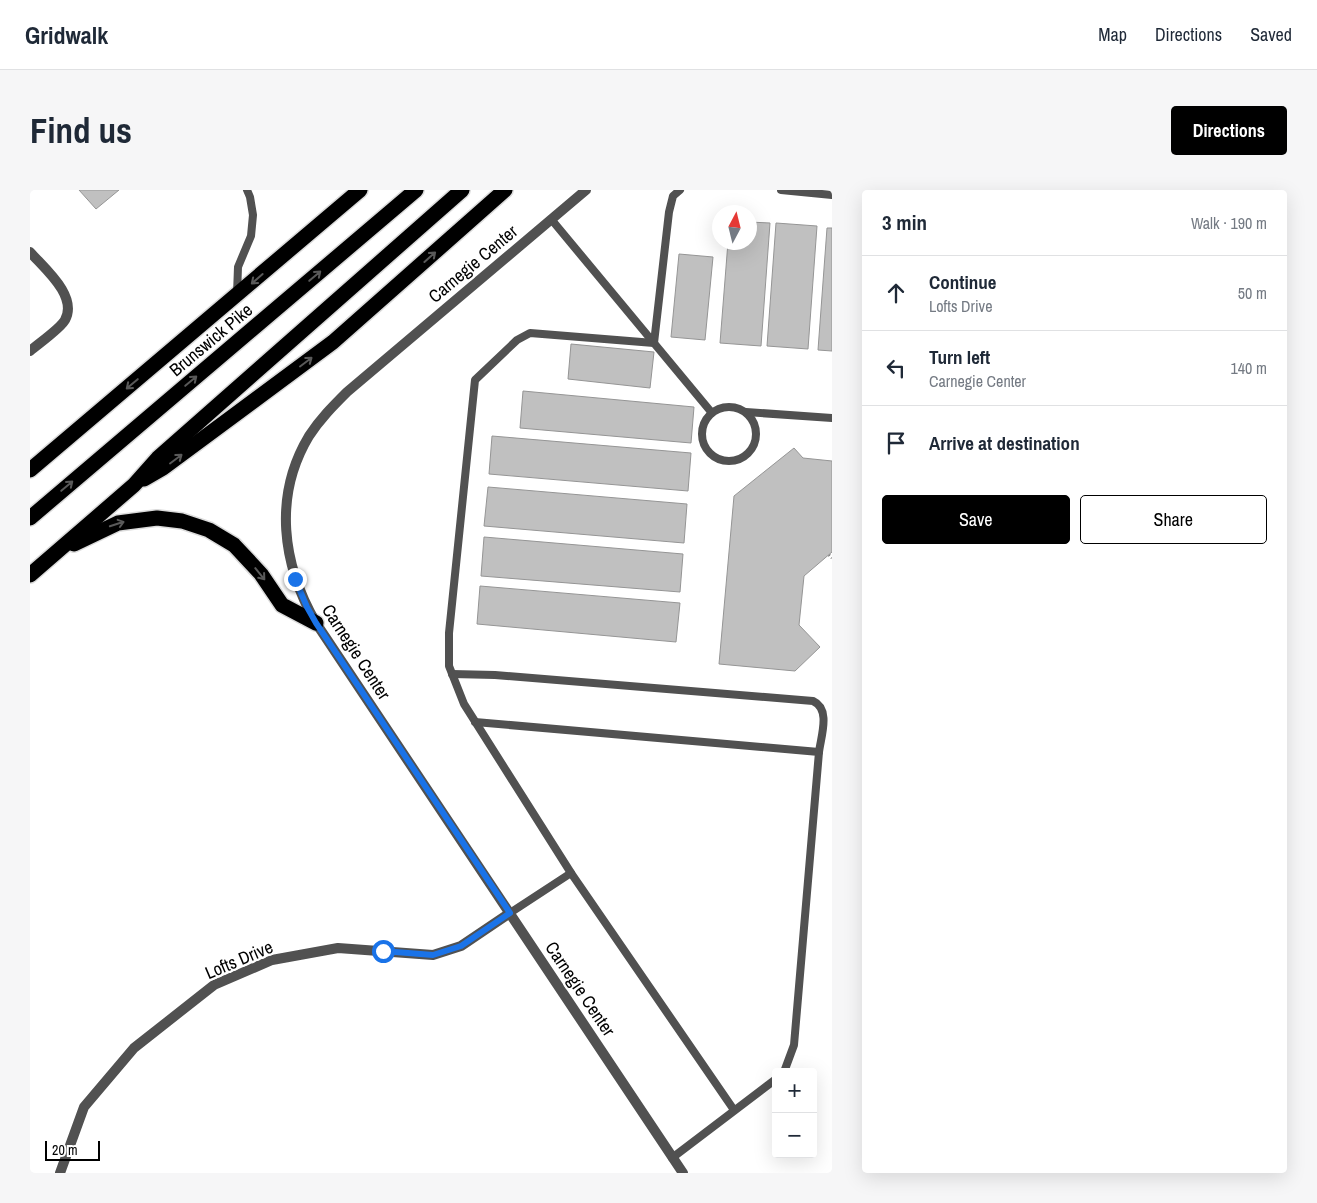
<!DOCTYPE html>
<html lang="en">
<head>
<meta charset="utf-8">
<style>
	:root { --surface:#fff; --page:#f6f6f7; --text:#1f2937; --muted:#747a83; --line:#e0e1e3; --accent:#000 }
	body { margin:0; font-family:"Archivo Narrow",sans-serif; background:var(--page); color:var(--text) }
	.controls { position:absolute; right:15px; bottom:15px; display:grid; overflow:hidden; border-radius:5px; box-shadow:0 5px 20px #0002 }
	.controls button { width:45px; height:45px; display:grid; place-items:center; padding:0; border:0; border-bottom:1px solid var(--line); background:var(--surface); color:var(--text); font:25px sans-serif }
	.compass { position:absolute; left:682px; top:15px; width:45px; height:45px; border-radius:50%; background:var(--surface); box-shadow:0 5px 20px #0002; rotate:7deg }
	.scale { position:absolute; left:15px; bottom:12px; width:55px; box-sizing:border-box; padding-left:5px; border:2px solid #000; border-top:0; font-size:14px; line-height:18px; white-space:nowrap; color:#000; -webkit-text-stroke:4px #fff; paint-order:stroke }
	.stop { position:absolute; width:15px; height:15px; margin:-11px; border:4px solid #1a73e8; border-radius:50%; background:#fff }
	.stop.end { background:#1a73e8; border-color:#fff; box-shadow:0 1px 5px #0008 }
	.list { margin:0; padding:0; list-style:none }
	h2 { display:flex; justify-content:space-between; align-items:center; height:65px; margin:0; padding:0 20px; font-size:21px }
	h2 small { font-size:16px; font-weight:400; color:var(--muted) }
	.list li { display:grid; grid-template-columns:32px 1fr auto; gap:15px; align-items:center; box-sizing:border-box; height:75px; padding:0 20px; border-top:1px solid var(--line) }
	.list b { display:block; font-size:19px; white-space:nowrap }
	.list p { margin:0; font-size:16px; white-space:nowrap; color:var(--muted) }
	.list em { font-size:16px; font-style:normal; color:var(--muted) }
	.actions { display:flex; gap:10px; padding:15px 20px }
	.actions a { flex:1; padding:11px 0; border:1px solid var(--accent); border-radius:5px; text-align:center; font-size:18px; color:var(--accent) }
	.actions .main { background:var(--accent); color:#fff }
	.icon { flex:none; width:28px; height:28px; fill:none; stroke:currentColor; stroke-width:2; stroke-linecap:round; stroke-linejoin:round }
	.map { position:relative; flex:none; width:802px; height:983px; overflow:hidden; border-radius:5px }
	header { display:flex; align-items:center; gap:30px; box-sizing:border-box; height:70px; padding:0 25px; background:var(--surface); border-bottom:1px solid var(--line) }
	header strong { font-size:24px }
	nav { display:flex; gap:28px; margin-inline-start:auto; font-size:18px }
	.intro { display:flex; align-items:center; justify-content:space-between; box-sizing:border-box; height:120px; padding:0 30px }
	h1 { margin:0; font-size:35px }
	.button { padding:12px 22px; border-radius:5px; background:var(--accent); color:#fff; font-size:18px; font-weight:700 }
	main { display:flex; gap:30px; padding:0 30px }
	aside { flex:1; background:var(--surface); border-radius:5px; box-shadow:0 5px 20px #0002 }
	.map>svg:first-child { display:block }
	.building { fill:#c0c0c0; stroke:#959595 }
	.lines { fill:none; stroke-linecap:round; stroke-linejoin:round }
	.highway-casing { stroke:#dbdbdb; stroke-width:18 }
	.path { stroke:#737373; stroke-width:3; stroke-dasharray:1 2.5; stroke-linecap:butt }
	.lane { stroke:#515151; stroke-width:8 }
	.street { stroke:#515151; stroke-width:10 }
	.highway { stroke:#000; stroke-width:15 }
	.oneway { stroke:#595959 }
	.route { stroke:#1a73e8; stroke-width:6 }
	.labels { text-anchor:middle; stroke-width:4.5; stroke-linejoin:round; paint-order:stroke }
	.street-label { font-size:18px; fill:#000; stroke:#fff }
</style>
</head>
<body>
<header>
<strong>Gridwalk</strong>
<nav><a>Map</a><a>Directions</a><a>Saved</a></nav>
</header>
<div class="intro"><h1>Find us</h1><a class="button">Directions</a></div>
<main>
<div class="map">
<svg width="802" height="983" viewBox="0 0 802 983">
	<rect width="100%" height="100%" fill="#fff"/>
	<g class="building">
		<path d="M49,0H89L66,19Z"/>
		<path d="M719,32L740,33L731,156L690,153L698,52H719Z"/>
		<path d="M746,33L787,36L778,159L737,156Z"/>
		<path d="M797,38H802V161L788,160Z"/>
		<path d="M649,64L683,67L675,150L641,147Z"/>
		<path d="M541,154L624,162L620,198L538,189Z"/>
		<path d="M493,201L664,217L661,253L490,238Z"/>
		<path d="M462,246L661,263L658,301L459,284Z"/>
		<path d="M764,258L773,268L802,271V362L774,386L769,435L790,457L765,481L689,474L704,306Z"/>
		<path d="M458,297L657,314L654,353L454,336Z"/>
		<path d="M454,347L653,364L650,402L451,386Z"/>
		<path d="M450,396L650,413L646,452L447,434Z"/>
	</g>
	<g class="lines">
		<defs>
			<g id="highway">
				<path d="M0,280L330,0"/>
				<path d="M114,289L133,278L303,152L475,0"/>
				<path d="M0,328L386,0"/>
				<path d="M44,354L88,333L127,328L152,331L179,340L204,355L231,384L252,415L286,433"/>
				<path d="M0,385L104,295L128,268L432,0"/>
			</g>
		</defs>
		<use href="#highway" class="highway-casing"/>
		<path class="path" d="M799,365L802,368"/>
		<g class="lane">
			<path d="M650,0L643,6L639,22L624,153L500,143L487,150L445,190L419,443V476L434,514L541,683L704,920"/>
			<path d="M751,0L802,5"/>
			<path d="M521,29L682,223"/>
			<path d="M207,104L208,77L221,46L223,25L220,7L217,0"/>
			<circle cx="699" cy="244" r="27"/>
			<path d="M716,222L802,228"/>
			<path d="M422,484L465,485L783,511C801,519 791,546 789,562"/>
			<path d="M445,532L789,562L764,855L754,882"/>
			<path d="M480,723L541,683"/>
			<path d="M642,968L746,889"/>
		</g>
		<g class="street">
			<path d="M556,0L317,202C303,216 290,229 279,246C243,306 252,374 286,433L653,983"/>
			<path d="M0,62C15,79 48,106 35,130C31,138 8,154 0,161"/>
			<path d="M30,983L54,917L104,858L184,795L242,770L308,758L403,765L431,756L480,723"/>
		</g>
		<use href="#highway" class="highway"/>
	</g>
	<defs><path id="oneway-shaft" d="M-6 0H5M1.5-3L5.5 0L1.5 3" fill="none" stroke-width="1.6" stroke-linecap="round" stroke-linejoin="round" transform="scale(1.25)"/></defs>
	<g class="oneway">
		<use href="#oneway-shaft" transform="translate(400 67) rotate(-42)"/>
		<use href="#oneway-shaft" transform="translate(285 86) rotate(-40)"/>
		<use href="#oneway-shaft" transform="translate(227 89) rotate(139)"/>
		<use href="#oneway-shaft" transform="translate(276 172) rotate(-37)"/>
		<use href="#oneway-shaft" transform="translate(161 191) rotate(-40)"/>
		<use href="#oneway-shaft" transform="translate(102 194) rotate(140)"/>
		<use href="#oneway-shaft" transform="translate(146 269) rotate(-37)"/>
		<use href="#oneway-shaft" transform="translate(37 296) rotate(-40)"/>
		<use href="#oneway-shaft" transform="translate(87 334) rotate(-18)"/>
		<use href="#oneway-shaft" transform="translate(230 384) rotate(51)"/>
	</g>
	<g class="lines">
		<path class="route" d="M265,389L277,417L286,433L480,723L431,756L403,765L353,761"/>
	</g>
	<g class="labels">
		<g class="street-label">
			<text transform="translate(443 74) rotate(-40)" y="6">Carnegie Center</text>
			<text transform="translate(181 150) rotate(-40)" y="6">Brunswick Pike</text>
			<text transform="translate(326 462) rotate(57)" y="6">Carnegie Center</text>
			<text transform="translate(209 770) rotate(-23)" y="6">Lofts Drive</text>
			<text transform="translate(550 799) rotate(56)" y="6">Carnegie Center</text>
		</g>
	</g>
</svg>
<div class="controls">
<button>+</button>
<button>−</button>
</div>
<svg class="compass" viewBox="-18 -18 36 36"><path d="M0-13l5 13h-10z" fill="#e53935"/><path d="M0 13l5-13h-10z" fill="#747a83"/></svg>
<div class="scale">20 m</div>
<div class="stop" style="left:353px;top:761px"></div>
<div class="stop end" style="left:265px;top:389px"></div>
</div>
<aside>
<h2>3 min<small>Walk · 190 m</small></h2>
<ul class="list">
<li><svg class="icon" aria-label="ahead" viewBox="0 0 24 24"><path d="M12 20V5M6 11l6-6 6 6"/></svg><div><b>Continue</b><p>Lofts Drive</p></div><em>50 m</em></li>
<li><svg class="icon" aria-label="left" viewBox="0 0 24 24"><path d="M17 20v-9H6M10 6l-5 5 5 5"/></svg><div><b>Turn left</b><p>Carnegie Center</p></div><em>140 m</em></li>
<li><svg class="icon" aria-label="arrive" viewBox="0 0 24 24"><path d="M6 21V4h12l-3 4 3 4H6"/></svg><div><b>Arrive at destination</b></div></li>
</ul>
<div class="actions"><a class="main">Save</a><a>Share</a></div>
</aside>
</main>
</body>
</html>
